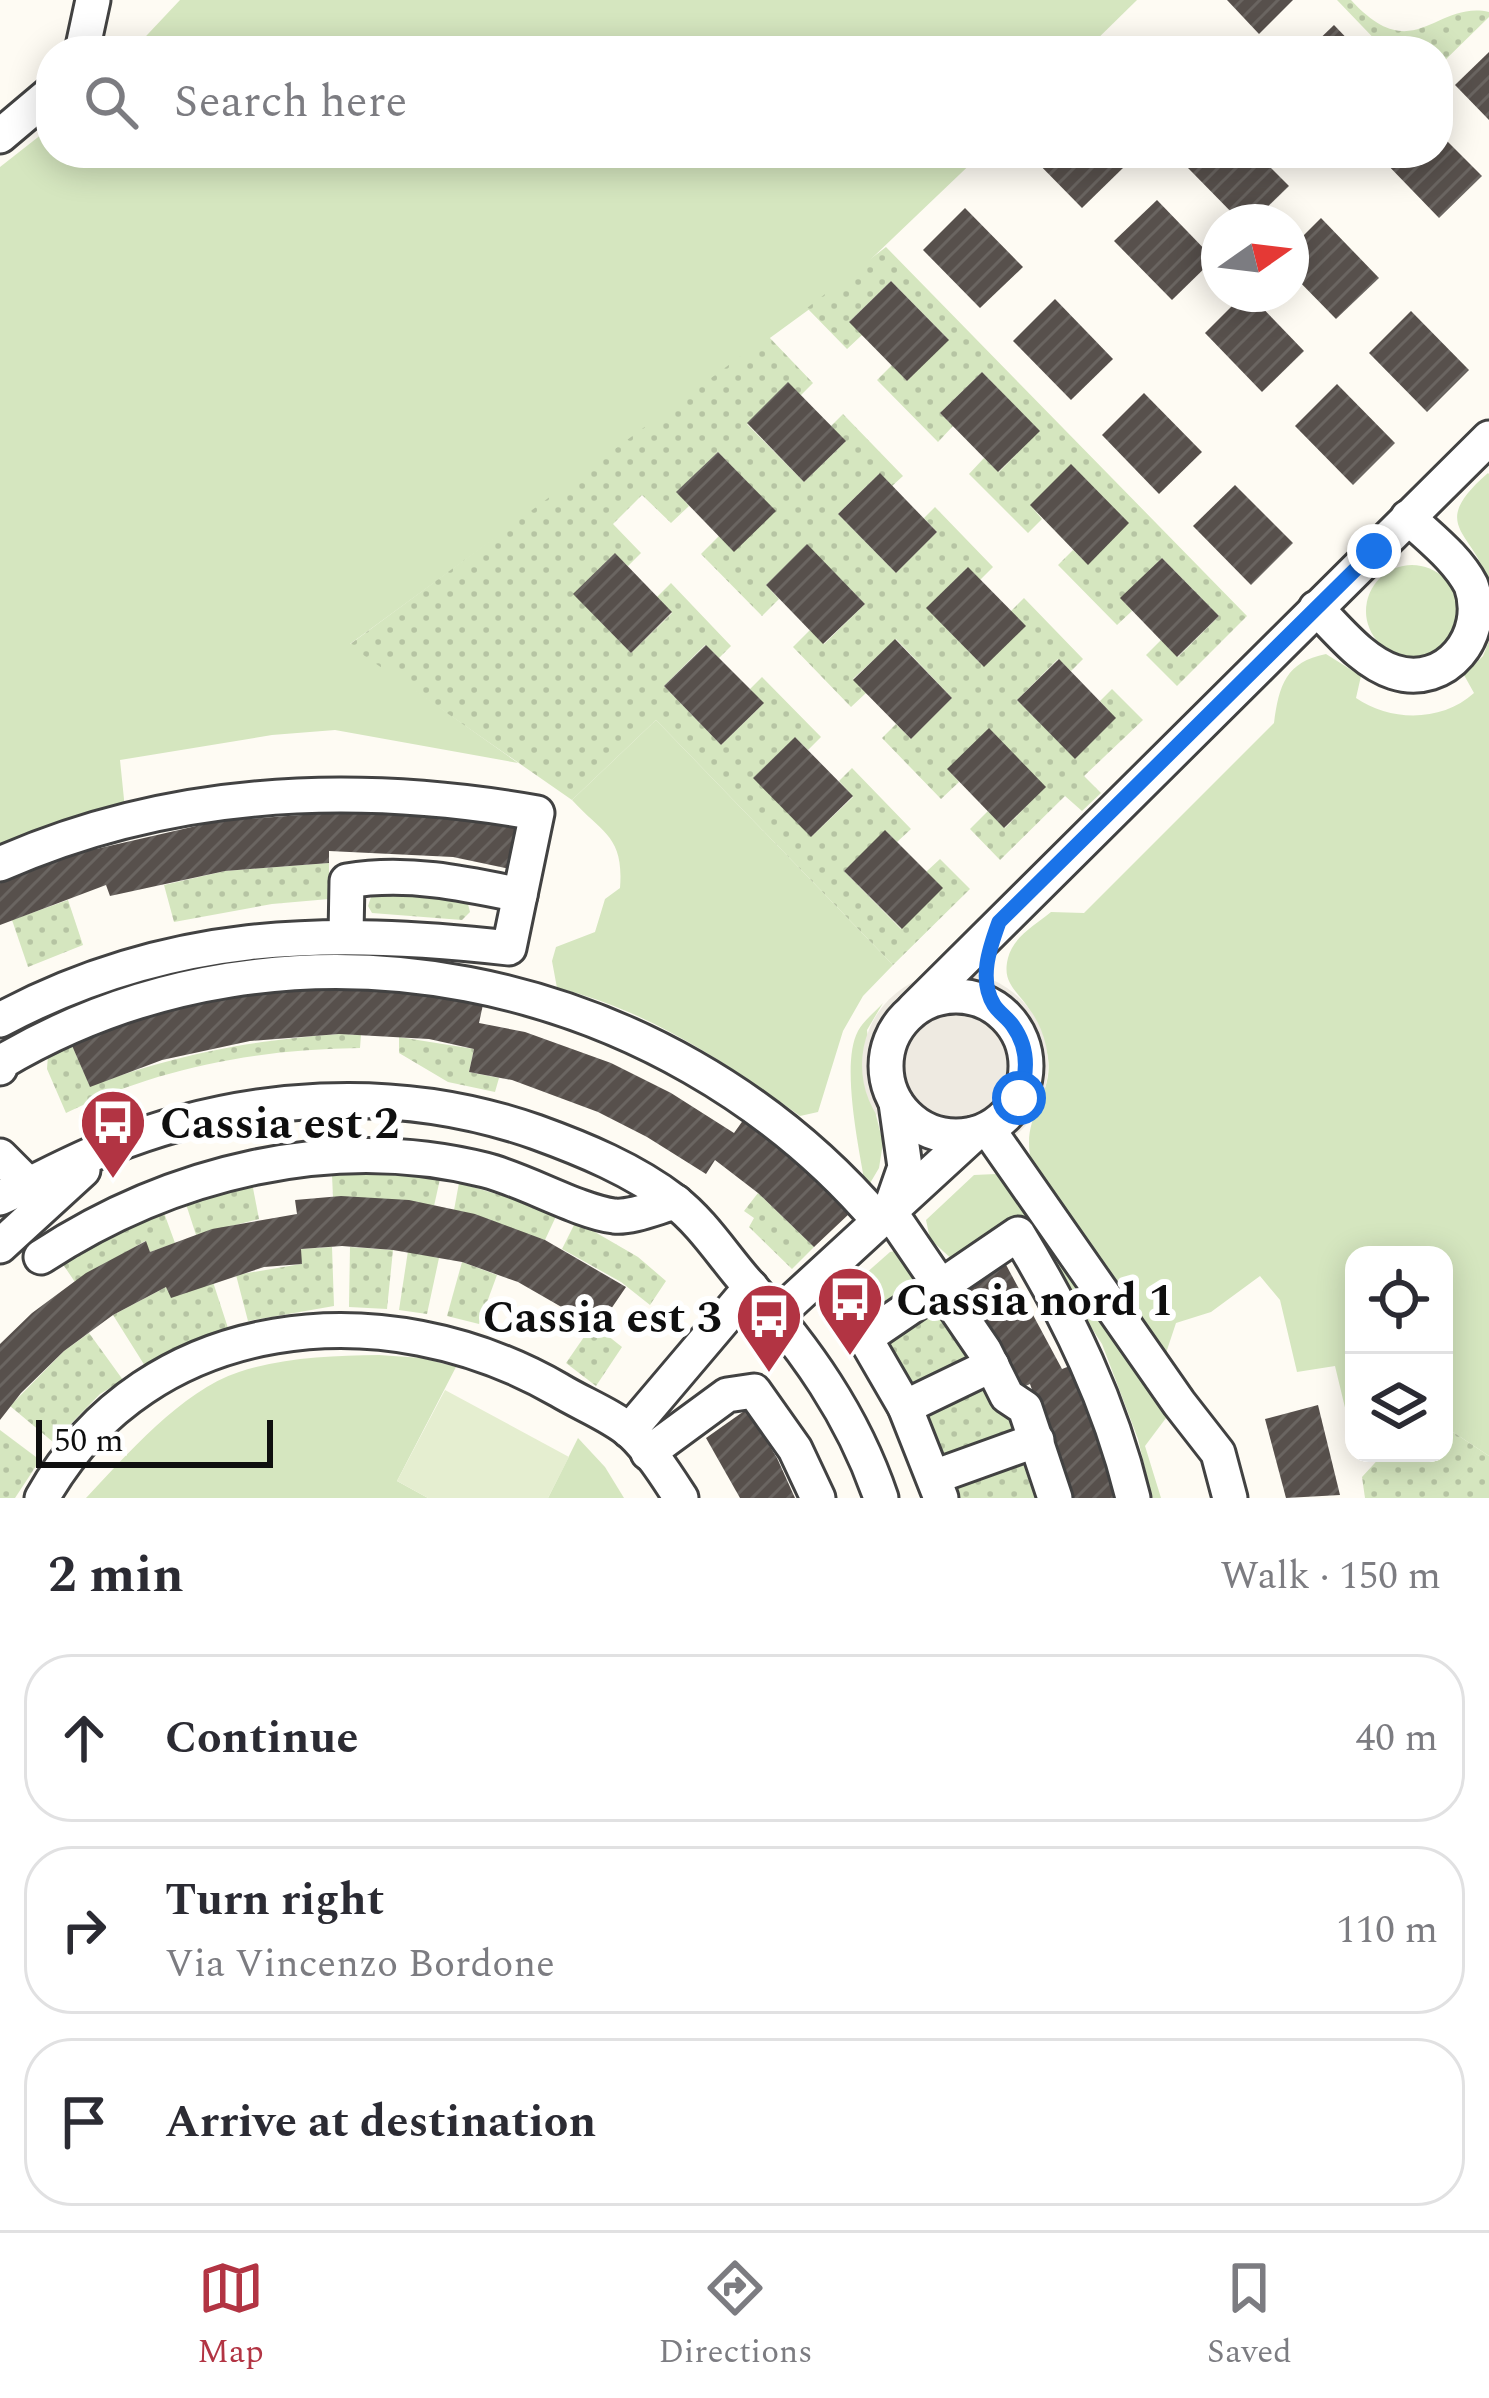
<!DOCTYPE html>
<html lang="en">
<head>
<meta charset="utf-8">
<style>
	:root { --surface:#fff; --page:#f7f7f7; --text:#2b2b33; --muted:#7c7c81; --line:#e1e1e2; --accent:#b23443 }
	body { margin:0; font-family:Spectral,serif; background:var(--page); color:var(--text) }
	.controls { position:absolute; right:36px; bottom:36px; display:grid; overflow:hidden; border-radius:24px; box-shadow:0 6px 30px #0003 }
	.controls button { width:108px; height:108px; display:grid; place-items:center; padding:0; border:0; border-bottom:3px solid var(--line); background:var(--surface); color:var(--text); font:60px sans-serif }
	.compass { position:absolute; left:1201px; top:204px; width:108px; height:108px; border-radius:50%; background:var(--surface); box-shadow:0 6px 30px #0003; rotate:76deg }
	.scale { position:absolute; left:36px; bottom:30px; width:237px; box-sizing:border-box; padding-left:12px; border:6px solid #0f0f0f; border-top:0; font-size:33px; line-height:42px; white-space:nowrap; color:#0f0f0f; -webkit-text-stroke:9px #fff; paint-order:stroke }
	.stop { position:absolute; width:36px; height:36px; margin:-27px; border:9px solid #1a73e8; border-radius:50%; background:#fff }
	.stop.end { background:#1a73e8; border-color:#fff; box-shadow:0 3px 12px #0008 }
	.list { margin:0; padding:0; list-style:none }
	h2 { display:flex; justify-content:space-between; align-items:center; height:156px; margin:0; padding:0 48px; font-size:51px }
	h2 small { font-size:39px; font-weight:400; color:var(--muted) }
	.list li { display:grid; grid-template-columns:78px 1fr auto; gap:36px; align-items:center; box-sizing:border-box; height:168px; margin:0 24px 24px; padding:0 24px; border:3px solid var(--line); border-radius:48px }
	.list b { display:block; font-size:45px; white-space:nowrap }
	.list p { margin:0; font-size:39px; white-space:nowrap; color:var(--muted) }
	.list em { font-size:39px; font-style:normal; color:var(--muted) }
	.icon { flex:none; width:66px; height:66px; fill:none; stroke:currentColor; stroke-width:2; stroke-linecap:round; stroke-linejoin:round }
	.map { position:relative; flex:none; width:1489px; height:1498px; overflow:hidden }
	.search { position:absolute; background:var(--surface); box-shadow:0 6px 30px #0003; left:36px; right:36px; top:36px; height:132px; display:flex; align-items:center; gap:30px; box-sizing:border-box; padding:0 42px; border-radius:48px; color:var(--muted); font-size:45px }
	.sheet { height:732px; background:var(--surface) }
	nav { display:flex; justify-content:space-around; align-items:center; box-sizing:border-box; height:168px; border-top:3px solid var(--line); background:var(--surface); font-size:33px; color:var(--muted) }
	nav a { display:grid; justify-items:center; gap:6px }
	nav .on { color:var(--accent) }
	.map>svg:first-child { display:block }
	.grass { fill:#d5e6bf }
	.garden { fill:url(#garden-dots) }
	.pitch { fill:#e5eed0 }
	.plaza { fill:#eeeae1 }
	.building { fill:url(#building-hatch) }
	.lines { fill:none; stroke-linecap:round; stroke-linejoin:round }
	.minor-casing { stroke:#424242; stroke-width:39 }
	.minor { stroke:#fff; stroke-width:33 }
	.route { stroke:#1a73e8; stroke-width:15 }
	.labels { text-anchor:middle; stroke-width:12; stroke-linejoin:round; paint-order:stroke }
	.poi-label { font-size:45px; font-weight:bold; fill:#0f0f0f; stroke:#fff; text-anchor:start }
</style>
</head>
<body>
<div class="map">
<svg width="1489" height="1498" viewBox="0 0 1489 1498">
	<defs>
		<pattern id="garden-dots" width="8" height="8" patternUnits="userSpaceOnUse" patternTransform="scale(3)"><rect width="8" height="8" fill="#d5e6bf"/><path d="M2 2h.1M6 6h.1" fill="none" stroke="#b6c4a3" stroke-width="1.8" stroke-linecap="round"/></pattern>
		<pattern id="building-hatch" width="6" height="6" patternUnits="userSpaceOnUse" patternTransform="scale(3)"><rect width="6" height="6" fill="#57504c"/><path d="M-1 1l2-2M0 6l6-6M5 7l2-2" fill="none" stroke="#6a6561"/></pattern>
	</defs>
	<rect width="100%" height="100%" fill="#fefbf3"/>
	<g class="grass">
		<path d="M180,0H1137L1085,51H132Z"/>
		<path d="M51,127V153H982L848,281L350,644L518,763L335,730L272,735L120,760L125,809L0,854V167Z"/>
		<path d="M1488,473L1489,474V584C1474,530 1426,527 1488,473Z"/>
		<circle cx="1412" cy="611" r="46"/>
		<path d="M1489,641V1456L1444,1426V1255H1354V1445L1335,1366L1297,1372L1280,1300L1260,1276L1211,1312L1176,1323L1163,1362L1035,1174C1013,1114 1060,1098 1046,1049C1042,1036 1035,1017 1027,1006C1015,989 1002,982 1008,958C1013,937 1035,925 1051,912L1084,913L1274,723C1279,685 1286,662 1326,654L1361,676L1356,698C1391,722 1442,722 1474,693L1464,675L1483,656Z"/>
		<path d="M656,720L893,965L863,996L843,1031L818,1112L800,1116C727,1063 646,1009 557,988L552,961L556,947L595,932L605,899L620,888C624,836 603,834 572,800Z"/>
		<path d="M883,1003L867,1030L876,1115L883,1143L879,1168L866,1190C860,1153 840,1064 858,1031C863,1021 876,1011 883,1003Z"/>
		<path d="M996,1174L1169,1414L1145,1446L1161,1498H1152L1138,1439L1102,1344L1018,1215L956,1263L930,1239L926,1220L974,1175Z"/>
		<path d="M905,1249L922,1281L852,1336L830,1305L890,1252Z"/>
		<path d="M379,1355L422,1358L456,1367L397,1481L428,1498H86C127,1455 181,1391 239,1372C284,1357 332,1356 379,1355Z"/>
		<path d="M578,1438L605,1467L624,1498H548Z"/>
	</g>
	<g class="garden">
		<path d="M1337,0H1351C1414,69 1435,0 1489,12V17L1438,67V51H1386Z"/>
		<path d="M886,247L1247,616L1177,686L1146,655L1161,640L1178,657L1219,616L1162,558L1121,598L1132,611L1117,625L1058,565L1073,550L1088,564L1030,505L1042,519L1028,533L969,474L984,458L999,472L1039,431L982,372L940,413L953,426L938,442L877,380L892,365L907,381L948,339L891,281L850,321L862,335L847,349L807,308Z"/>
		<path d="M768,336L813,383L801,395L747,424L804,482L845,442L831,426L843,414L903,476L892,486L879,474L838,514L896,573L937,532L924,518L935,507L993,567L980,580L967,568L927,608L983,666L1011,611L1024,598L1083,659L1071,671L1058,659L1017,700L1075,758L1115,718L1100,701L1112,689L1143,720L1084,776L1101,793L1082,811L1065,796L1000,860L970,829L988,811L1005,828L1045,787L948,769L959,782L941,799L882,738L896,724L911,739L952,698L896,639L853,679L866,693L851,707L793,647L810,630L824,644L865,604L807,545L766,585L779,599L762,616L701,554L719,536L775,511L718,452L677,492L689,506L671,523L642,495L613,524L641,553L628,566L614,554L574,594L631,653L672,613L657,597L671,583L731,646L719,658L705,645L664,686L721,745L763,704L750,689L762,677L821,737L808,750L795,737L811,837L853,797L839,781L852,768L911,829L897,842L886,831L844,871L901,929L926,872L940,859L970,889L893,965L656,720L572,800L349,645Z"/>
		<path d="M329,863V899L272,904L174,922L164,885L225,871Z"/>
		<path d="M385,893C413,893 443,891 468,904L470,912L462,920L372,913L368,906L371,897Z"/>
		<path d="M68,900L83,945L28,967L12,920Z"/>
		<path d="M339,1034L361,1035L360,1048C258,1049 157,1068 66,1113L47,1069L48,1055L70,1041L90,1086C178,1054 246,1041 339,1034Z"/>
		<path d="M399,1037L474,1049L469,1072L499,1078L495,1092L448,1082L399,1053Z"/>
		<path d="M371,1173L440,1179L434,1206L333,1197L332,1175Z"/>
		<path d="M252,1183L259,1219L196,1235L185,1201Z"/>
		<path d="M459,1183L558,1212L545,1240L454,1210Z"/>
		<path d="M758,1193L814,1247L792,1269L749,1227L754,1218L744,1211Z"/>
		<path d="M163,1210L175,1243L150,1252L145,1241L75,1282L62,1263Z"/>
		<path d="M576,1221L638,1257L666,1281L650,1305L621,1282L562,1249Z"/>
		<path d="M332,1247L334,1306L248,1321L236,1275L301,1264V1249Z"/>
		<path d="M350,1247L393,1250L387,1309L349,1307Z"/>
		<path d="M408,1251L439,1258L427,1314L399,1310Z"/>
		<path d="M462,1262L497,1275L479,1324L447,1316Z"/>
		<path d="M213,1282L228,1328L191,1341L145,1366L113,1315L166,1287Z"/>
		<path d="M943,1306L972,1355L907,1389L881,1345Z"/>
		<path d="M593,1324L622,1347L596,1386L566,1363Z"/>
		<path d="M89,1333L123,1380L100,1394L53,1442L10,1406L64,1351Z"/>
		<path d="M987,1387L1016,1415L1021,1430L939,1461L920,1418Z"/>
		<path d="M1444,1426L1489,1456V1498H1365L1362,1477L1384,1453H1444Z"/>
		<path d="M0,1430L40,1460L15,1498H0Z"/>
		<path d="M1030,1458L1042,1498H951L947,1485Z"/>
	</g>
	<path class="pitch" d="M445,1390L569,1457L548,1498H428L397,1481Z"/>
	<circle class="plaza" cx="955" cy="1065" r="93"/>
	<g class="building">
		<path d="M1227,0H1293L1259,34Z"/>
		<path d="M1334,25L1359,51H1307Z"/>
		<path d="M1489,52V120L1455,85Z"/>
		<path d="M1438,132L1482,176L1439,218L1381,158L1387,153H1438Z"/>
		<path d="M1028,153H1111L1124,167L1082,208Z"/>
		<path d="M1204,153H1256L1289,186L1252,222H1241L1188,168Z"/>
		<path d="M1157,200L1214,259L1172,300L1114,241Z"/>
		<path d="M965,208L1023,267L980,308L923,250Z"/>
		<path d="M1321,218L1379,278L1336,319L1291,273V248Z"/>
		<path d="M891,281L949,340L907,381L849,322Z"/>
		<path d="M1244,294H1249L1304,351L1262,392L1205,333Z"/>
		<path d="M1055,299L1113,359L1071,400L1013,341Z"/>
		<path d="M1411,311L1469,370L1427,412L1369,353Z"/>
		<path d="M982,372L1040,431L998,472L940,413Z"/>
		<path d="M788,382L846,441L804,482L747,423Z"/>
		<path d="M1337,384L1395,443L1353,485L1295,426Z"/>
		<path d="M1144,393L1202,452L1159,494L1102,435Z"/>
		<path d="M718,452L776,511L734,552L676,492Z"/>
		<path d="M1071,464L1129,523L1088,565L1030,505Z"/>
		<path d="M880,473L937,532L896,573L838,514Z"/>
		<path d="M1235,485L1293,543L1251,585L1193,526Z"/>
		<path d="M807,544L865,604L823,644L766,585Z"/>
		<path d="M615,553L672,612L631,653L573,594Z"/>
		<path d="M1162,558L1219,616L1177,657L1120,598Z"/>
		<path d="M968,567L1026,626L984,667L926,608Z"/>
		<path d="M895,639L952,698L911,739L853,680Z"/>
		<path d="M706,645L764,703L721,745L664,686Z"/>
		<path d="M1059,659L1116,718L1075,759L1017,700Z"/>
		<path d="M989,728L1046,787L1004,828L947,769Z"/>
		<path d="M795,737L853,796L811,837L753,778Z"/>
		<path d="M328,801L520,820L510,869L453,857L329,851V863L225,871L110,896L106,885L0,925V871L92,837L96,849L218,821L328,813Z"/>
		<path d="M885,830L943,888L902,929L844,871Z"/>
		<path d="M339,984L484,1000L479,1023L525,1032L611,1063L671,1093L734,1133L744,1119L790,1155L850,1213L814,1247L758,1193L715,1160L706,1174L647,1137L598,1112L512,1080L469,1072L474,1049L429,1039L339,1034L250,1041L162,1060L90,1087L70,1041L148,1012L243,991Z"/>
		<path d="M341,1196L409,1200L475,1214L545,1240L626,1287L598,1328L518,1282L462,1262L393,1250L342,1246L301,1249L302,1264L264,1267L171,1298L166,1287L113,1315L64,1351L21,1393L0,1420V1344L32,1313L86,1273L146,1241L150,1252L212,1229L297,1214L295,1200Z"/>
		<path d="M1004,1261L1062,1369L1075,1364L1121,1498H1069L1030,1384L1017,1390L963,1288Z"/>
		<path d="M1318,1405L1340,1495L1286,1498L1265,1419Z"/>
		<path d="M747,1409L777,1458L795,1498H740L706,1438Z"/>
	</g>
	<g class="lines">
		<defs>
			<g id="minor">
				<path d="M82,51L93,0"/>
				<path d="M0,136L51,93"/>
				<path d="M1316,608C1339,631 1363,662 1394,672C1446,689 1489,635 1471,585C1457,558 1430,538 1408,517"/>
				<path d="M0,864C172,788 355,781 537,813L509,948C327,927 166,931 0,1020"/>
				<path d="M346,935L347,881C406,871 463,883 520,895"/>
				<circle cx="956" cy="1066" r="70"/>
				<path d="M914,1009L1489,438"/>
				<path d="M0,1068V1063C288,891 666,972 879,1221"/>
				<path d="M988,1129L1179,1403L1218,1453L1230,1498"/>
				<path d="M0,1156L29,1185"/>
				<path d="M0,1198C36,1182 71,1162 107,1148C244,1093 397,1083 536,1132C583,1149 634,1170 674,1201C702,1222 724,1257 747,1283C805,1348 853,1415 881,1498"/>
				<path d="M890,1210L905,1167L896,1103"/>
				<path d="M890,1212L984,1350L1007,1396L1025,1408L1055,1498"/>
				<path d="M0,1246L83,1170"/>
				<path d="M41,1257C171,1172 333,1132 485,1170C525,1180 577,1211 614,1216C632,1218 659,1206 676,1202"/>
				<path d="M777,1315L974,1134"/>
				<path d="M905,1407L992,1365"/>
				<path d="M629,1431L751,1287"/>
				<path d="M648,1453L727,1395L754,1391L795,1449L818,1498"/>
				<path d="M934,1477L1037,1440"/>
				<path d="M42,1498C148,1310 386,1290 559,1390C582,1404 611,1415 631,1432C651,1451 666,1475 681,1498"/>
				<path d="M941,1498L905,1407L865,1338L1018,1234C1069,1318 1110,1402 1133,1498"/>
			</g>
		</defs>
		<use href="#minor" class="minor-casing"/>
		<use href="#minor" class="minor"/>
	</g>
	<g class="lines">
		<path class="route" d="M1019,1098C1028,1073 1029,1048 1013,1026C1008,1018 999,1013 994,1005C978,979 990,947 999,922L1374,551"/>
	</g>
	<defs>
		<symbol id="bus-pin" viewBox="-11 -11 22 30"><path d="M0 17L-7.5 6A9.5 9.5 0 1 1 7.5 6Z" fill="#b23443" stroke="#fff"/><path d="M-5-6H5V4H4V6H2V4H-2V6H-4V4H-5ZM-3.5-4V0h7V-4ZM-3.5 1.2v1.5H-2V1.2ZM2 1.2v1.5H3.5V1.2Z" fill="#fff"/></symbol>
	</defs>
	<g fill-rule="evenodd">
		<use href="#bus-pin" x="75" y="1084" width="76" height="104"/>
		<use href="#bus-pin" x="812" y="1261" width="76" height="104"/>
		<use href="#bus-pin" x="731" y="1278" width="76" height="104"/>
	</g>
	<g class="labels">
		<g class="poi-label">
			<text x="160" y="1138">Cassia est 2</text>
			<text x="896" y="1315">Cassia nord 1</text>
			<text x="722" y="1332" text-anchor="end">Cassia est 3</text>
		</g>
	</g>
</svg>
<div class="controls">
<button><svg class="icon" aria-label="locate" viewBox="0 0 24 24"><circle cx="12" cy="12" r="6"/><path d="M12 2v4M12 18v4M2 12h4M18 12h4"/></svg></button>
<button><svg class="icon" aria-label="layers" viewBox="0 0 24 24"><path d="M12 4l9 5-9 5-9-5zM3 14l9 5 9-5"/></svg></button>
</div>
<svg class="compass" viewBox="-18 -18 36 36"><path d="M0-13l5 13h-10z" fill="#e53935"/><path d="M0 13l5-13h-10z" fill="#7c7c81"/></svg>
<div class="scale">50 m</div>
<div class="stop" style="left:1019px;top:1098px"></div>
<div class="stop end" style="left:1374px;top:551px"></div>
<div class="search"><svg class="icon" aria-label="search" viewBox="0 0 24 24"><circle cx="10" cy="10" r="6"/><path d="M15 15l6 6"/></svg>Search here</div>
</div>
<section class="sheet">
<h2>2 min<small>Walk · 150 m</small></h2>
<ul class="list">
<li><svg class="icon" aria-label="ahead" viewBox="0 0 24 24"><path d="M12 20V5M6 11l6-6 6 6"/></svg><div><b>Continue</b></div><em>40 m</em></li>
<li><svg class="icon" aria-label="right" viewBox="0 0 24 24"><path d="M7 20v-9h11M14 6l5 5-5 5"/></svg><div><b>Turn right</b><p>Via Vincenzo Bordone</p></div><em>110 m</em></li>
<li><svg class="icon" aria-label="arrive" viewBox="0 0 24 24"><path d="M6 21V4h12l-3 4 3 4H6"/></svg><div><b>Arrive at destination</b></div></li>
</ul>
</section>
<nav>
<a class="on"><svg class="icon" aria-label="map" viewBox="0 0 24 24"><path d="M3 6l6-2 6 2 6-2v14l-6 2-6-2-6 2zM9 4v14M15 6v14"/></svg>Map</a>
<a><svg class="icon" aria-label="directions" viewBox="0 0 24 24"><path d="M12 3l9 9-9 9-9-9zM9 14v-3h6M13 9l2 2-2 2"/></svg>Directions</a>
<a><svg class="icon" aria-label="saved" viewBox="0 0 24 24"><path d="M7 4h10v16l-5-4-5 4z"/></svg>Saved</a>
</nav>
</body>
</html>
